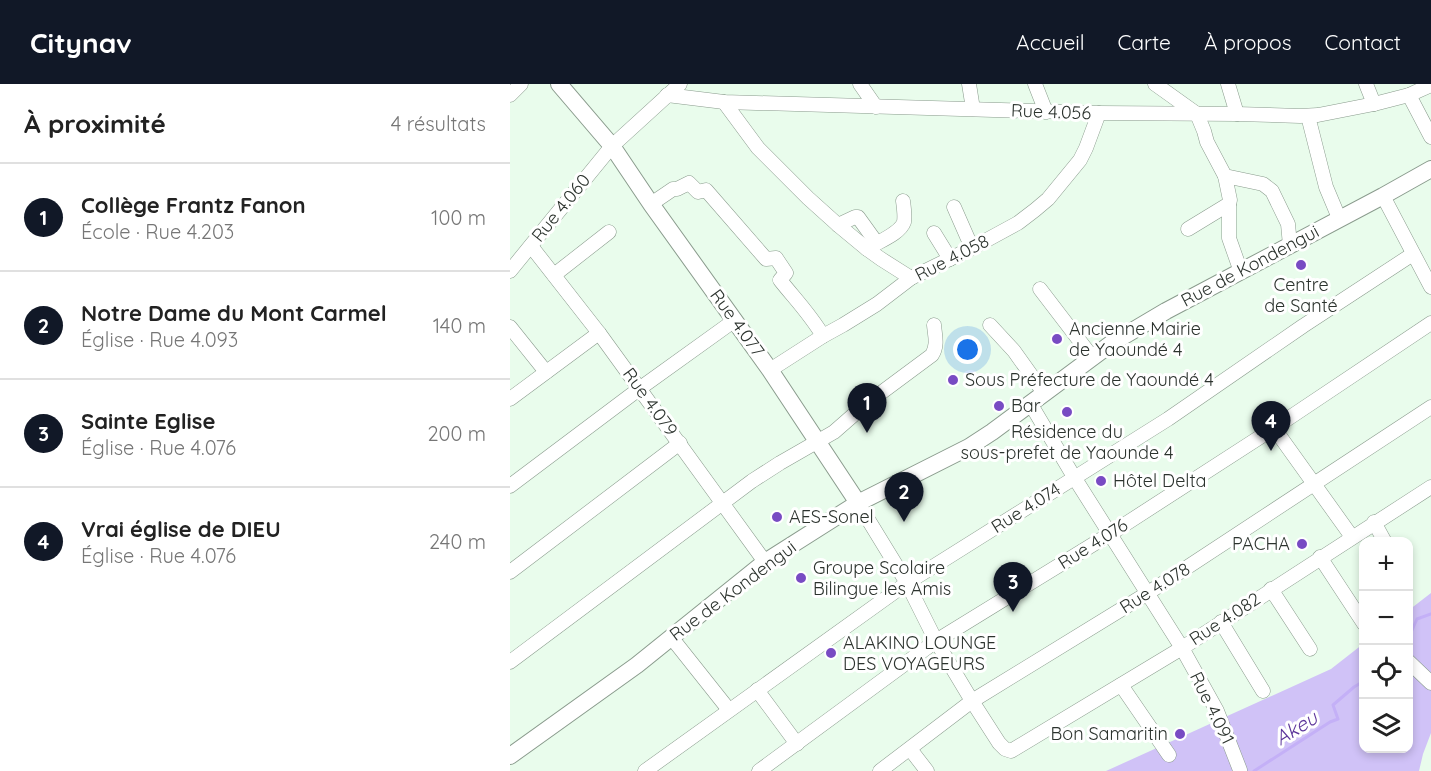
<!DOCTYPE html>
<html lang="fr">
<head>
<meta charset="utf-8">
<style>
	:root { --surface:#fff; --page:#f6f6f6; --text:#222; --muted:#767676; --line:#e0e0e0; --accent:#111827 }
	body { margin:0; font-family:Quicksand,sans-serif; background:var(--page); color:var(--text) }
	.controls { position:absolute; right:18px; bottom:18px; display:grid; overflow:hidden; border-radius:12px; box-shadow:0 3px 9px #0003 }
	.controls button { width:54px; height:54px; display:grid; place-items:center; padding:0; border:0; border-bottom:2px solid var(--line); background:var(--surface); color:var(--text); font:30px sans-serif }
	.you { position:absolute; left:458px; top:266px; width:21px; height:21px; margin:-15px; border:4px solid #fff; border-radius:50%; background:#1a73e8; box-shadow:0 0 0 9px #1a73e833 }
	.badge { display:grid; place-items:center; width:39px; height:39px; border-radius:50%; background:var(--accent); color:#fff; font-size:20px; font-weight:700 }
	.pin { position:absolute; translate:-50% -50px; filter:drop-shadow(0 2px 3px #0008) }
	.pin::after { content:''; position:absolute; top:32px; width:21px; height:18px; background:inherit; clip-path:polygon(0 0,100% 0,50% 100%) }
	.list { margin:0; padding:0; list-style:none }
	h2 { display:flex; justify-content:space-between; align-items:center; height:78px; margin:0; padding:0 24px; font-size:26px }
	h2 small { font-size:20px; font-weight:400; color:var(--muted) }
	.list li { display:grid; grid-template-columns:39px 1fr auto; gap:18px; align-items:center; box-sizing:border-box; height:108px; padding:0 24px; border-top:2px solid var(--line) }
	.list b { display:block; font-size:22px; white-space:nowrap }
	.list p { margin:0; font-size:20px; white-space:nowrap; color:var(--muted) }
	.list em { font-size:20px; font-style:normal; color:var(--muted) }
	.icon { flex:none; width:33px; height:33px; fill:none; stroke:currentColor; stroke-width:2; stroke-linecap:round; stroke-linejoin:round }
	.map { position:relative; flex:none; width:921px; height:687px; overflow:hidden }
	header { display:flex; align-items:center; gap:36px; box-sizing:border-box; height:84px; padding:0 30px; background:var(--accent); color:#fff }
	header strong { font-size:28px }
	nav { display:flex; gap:33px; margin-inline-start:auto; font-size:21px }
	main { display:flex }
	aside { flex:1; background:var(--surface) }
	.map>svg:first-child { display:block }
	.green { fill:#d0c2f7 }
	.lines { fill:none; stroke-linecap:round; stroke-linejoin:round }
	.stream { stroke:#c4b0f7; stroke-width:3 }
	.minor-casing { stroke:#8a9b8d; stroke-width:15 }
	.major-casing { stroke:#8a9b8d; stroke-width:18 }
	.minor { stroke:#fff; stroke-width:14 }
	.major { stroke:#fff; stroke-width:16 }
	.poi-dot { fill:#784bc3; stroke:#fff; stroke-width:2 }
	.labels { text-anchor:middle; stroke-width:6; stroke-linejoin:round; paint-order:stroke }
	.street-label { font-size:18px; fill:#2c332e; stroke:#fff }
	.poi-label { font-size:18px; fill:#2c332e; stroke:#fff; text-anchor:start }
	.water-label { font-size:20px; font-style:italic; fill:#5c359a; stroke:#fff }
</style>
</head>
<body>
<header>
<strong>Citynav</strong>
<nav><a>Accueil</a><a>Carte</a><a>À propos</a><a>Contact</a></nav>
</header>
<main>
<aside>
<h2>À proximité<small>4 résultats</small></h2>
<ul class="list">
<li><span class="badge">1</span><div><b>Collège Frantz Fanon</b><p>École · Rue 4.203</p></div><em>100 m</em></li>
<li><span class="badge">2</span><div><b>Notre Dame du Mont Carmel</b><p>Église · Rue 4.093</p></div><em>140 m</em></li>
<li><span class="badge">3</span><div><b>Sainte Eglise</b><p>Église · Rue 4.076</p></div><em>200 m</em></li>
<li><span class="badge">4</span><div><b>Vrai église de DIEU</b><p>Église · Rue 4.076</p></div><em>240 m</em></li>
</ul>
</aside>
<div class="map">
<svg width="921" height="687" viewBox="0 0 921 687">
	<rect width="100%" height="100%" fill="#e9fcec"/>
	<path class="green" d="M921,509V649L913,670L909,687H596L821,585L853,560L854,664H898L899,526Z"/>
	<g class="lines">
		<g class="stream">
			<path d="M898,555L907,535L921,530"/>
			<path d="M744,687L820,638L828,635L823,621L844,603L854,597"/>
		</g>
		<defs>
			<g id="minor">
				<path d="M350,0L366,23"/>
				<path d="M459,0L463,25"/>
				<path d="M525,0L536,28"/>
				<path d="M645,0L687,30L694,47L697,58L715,92L753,100L762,107L778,140L780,161"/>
				<path d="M718,0L727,30"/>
				<path d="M856,0L864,20"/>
				<path d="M0,11L11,0"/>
				<path d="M157,11L214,18L589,29L727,30L790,32L808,31L864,20L899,11L921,1"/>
				<path d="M899,11L921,53"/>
				<path d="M214,18L248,64L298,114L328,141L357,165L371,175L401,194"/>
				<path d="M798,32L816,103L829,134"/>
				<path d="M873,112L921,203"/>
				<path d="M141,120L163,105H167L179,99L188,108L196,106L256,175L266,174L276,189L270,196C285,215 300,230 313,252"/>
				<path d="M719,120V154L731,188"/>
				<path d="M444,123L462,164"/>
				<path d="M328,141L345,133H348L366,158"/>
				<path d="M678,145L719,120L720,116L715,92"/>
				<path d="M424,149L440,175"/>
				<path d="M21,162L89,249L255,478"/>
				<path d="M357,165C367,158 390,150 394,138C395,132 394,124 393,117"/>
				<path d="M0,187L102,62L170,0"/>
				<path d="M44,191L99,148"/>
				<path d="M530,205L582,273"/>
				<path d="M480,241L504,267L534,309"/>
				<path d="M0,243L36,288"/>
				<path d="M260,286L313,252L333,241L367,220L401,194L462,164L508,139L525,126L538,115L570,76L576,64L589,29"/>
				<path d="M0,315L89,249"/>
				<path d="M520,319L564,393L672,564L707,627L730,686"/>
				<path d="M764,344L842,453"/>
				<path d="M0,402L129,305L225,236"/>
				<path d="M348,419L397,499L426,557L462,617L489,659L495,665L501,667L672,564L921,403"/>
				<path d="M864,438L875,458"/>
				<path d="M810,473L854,540"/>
				<path d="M0,488L170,359"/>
				<path d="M761,505L800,565"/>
				<path d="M711,538L753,607"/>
				<path d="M161,553L219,626"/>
				<path d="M898,577L921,599"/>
				<path d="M0,578L242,397L270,379L324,348L356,320L422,271C428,261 425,252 424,241"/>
				<path d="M611,601L659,671"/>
				<path d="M247,606L287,660"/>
				<path d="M400,665L417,687"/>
				<path d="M135,687L397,499L658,335L793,242L903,170"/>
				<path d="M249,687L426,557L600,450L764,344L921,239"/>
				<path d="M370,687L462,617L638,509L921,323"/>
			</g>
			<g id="major">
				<path d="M49,0L102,62L141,120L260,286L348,419"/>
				<path d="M0,672L127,581L255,478L348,419L459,363L482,348L602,259L656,227L873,112L921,85"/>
			</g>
		</defs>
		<use href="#minor" class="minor-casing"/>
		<use href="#major" class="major-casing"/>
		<use href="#minor" class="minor"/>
		<use href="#major" class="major"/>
	</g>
	<g class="poi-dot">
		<circle cx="791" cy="181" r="6"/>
		<circle cx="547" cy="255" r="6"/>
		<circle cx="443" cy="296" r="6"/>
		<circle cx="489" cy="322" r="6"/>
		<circle cx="557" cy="328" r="6"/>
		<circle cx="591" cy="397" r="6"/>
		<circle cx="267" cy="433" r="6"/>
		<circle cx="792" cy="460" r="6"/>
		<circle cx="291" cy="494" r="6"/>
		<circle cx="321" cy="569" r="6"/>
		<circle cx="670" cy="650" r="6"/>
	</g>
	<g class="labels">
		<g class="street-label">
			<text transform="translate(541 28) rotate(2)" y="6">Rue 4.056</text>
			<text transform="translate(51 124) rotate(-51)" y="6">Rue 4.060</text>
			<text transform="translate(442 174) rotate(-27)" y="6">Rue 4.058</text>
			<text transform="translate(740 182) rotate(-28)" y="6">Rue de Kondengui</text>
			<text transform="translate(227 239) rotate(54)" y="6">Rue 4.077</text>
			<text transform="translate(140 318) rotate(54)" y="6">Rue 4.079</text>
			<text transform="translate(516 424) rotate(-32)" y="6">Rue 4.074</text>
			<text transform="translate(583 460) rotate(-32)" y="6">Rue 4.076</text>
			<text transform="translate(645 504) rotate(-32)" y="6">Rue 4.078</text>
			<text transform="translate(223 507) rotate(-37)" y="6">Rue de Kondengui</text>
			<text transform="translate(715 535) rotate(-33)" y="6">Rue 4.082</text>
			<text transform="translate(702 624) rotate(64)" y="6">Rue 4.091</text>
		</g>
		<g class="poi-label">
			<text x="791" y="207" text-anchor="middle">Centre<tspan x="791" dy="21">de Santé</tspan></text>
			<text x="559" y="251">Ancienne Mairie<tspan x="559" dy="21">de Yaoundé 4</tspan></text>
			<text x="455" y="302">Sous Préfecture de Yaoundé 4</text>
			<text x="501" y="328">Bar</text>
			<text x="557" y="354" text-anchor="middle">Résidence du<tspan x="557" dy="21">sous-prefet de Yaounde 4</tspan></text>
			<text x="603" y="403">Hôtel Delta</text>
			<text x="279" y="439">AES-Sonel</text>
			<text x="780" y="466" text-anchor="end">PACHA</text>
			<text x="303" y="490">Groupe Scolaire<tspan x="303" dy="21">Bilingue les Amis</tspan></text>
			<text x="333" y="565">ALAKINO LOUNGE<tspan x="333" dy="21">DES VOYAGEURS</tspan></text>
			<text x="658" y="656" text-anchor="end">Bon Samaritin</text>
		</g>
		<g class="water-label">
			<text transform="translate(786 644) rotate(-32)" y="7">Akeu</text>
		</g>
	</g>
</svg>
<div class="controls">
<button>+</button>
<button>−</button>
<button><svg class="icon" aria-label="locate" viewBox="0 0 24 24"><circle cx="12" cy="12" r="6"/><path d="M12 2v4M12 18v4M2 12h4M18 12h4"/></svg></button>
<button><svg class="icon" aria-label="layers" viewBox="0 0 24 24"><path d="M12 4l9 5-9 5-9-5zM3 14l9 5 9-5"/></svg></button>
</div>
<div class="you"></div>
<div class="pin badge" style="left:357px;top:349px">1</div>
<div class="pin badge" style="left:394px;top:438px">2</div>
<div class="pin badge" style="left:503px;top:528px">3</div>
<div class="pin badge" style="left:761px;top:367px">4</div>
</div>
</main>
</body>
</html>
